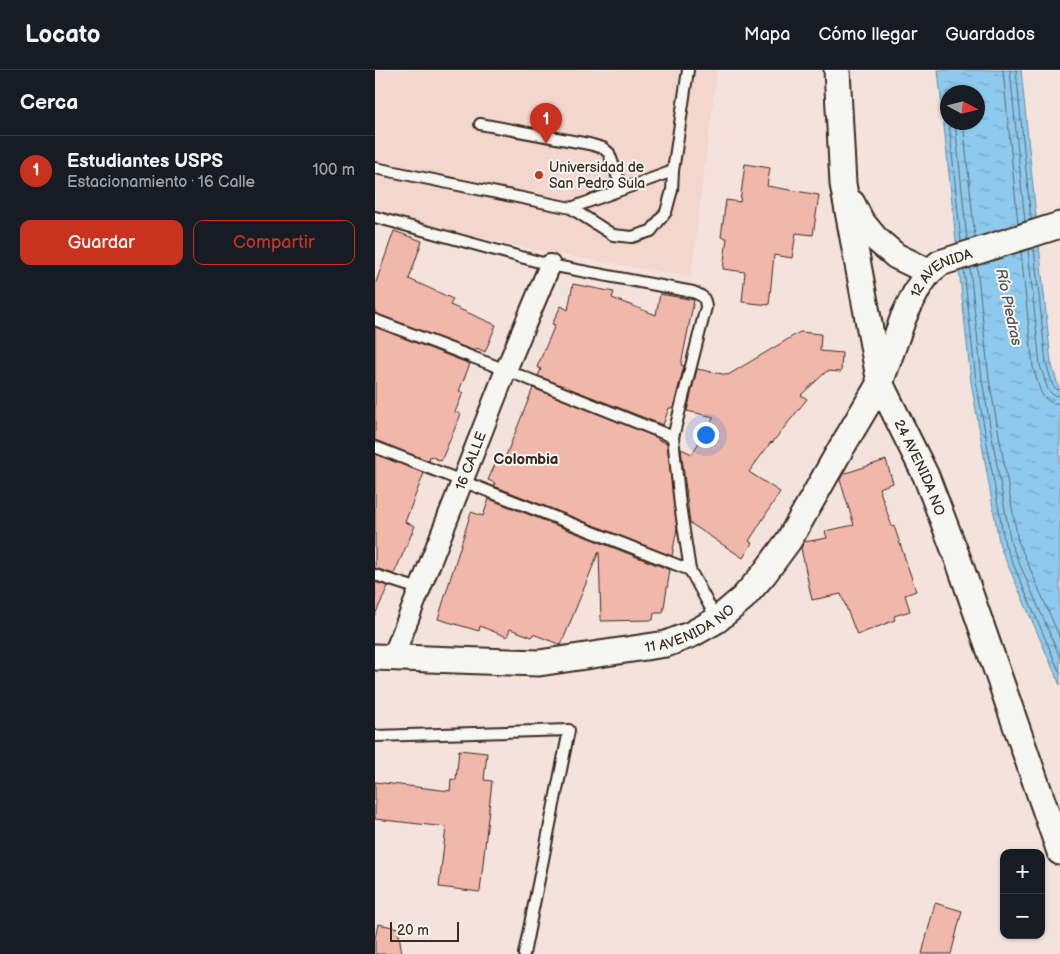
<!DOCTYPE html>
<html lang="es">
<head>
<meta charset="utf-8">
<style>
	:root { --surface:#171b24; --page:#20242c; --text:#f1f3f6; --muted:#9ea1a6; --line:#363941; --accent:#c8321e }
	body { margin:0; font-family:"Balsamiq Sans",sans-serif; background:var(--page); color:var(--text) }
	.controls { position:absolute; right:15px; bottom:15px; display:grid; overflow:hidden; border-radius:10px; box-shadow:0 1px 4px #0004 }
	.controls button { width:45px; height:45px; display:grid; place-items:center; padding:0; border:0; border-bottom:1px solid var(--line); background:var(--surface); color:var(--text); font:25px sans-serif }
	.compass { position:absolute; left:565px; top:15px; width:45px; height:45px; border-radius:50%; background:var(--surface); box-shadow:0 1px 4px #0004; rotate:97deg }
	.scale { position:absolute; left:15px; bottom:12px; width:69px; box-sizing:border-box; padding-left:5px; border:2px solid #3b2a1e; border-top:0; font-size:14px; line-height:18px; white-space:nowrap; color:#3b2a1e; -webkit-text-stroke:4px #f6f6f2; paint-order:stroke }
	.you { position:absolute; left:330px; top:364px; width:18px; height:18px; margin:-12px; border:4px solid #fff; border-radius:50%; background:#1a73e8; box-shadow:0 0 0 8px #1a73e833 }
	.badge { display:grid; place-items:center; width:32px; height:32px; border-radius:50%; background:var(--accent); color:#fff; font-size:16px; font-weight:700 }
	.pin { position:absolute; translate:-50% -41px; filter:drop-shadow(0 1px 2px #0008) }
	.pin::after { content:''; position:absolute; top:26px; width:18px; height:15px; background:inherit; clip-path:polygon(0 0,100% 0,50% 100%) }
	.list { margin:0; padding:0; list-style:none }
	h2 { display:flex; justify-content:space-between; align-items:center; height:65px; margin:0; padding:0 20px; font-size:21px }
	h2 small { font-size:16px; font-weight:400; color:var(--muted) }
	.list li { display:grid; grid-template-columns:32px 1fr auto; gap:15px; align-items:center; box-sizing:border-box; height:70px; padding:0 20px; border-top:1px solid var(--line) }
	.list b { display:block; font-size:19px; white-space:nowrap }
	.list p { margin:0; font-size:16px; white-space:nowrap; color:var(--muted) }
	.list em { font-size:16px; font-style:normal; color:var(--muted) }
	.actions { display:flex; gap:10px; padding:15px 20px }
	.actions a { flex:1; padding:11px 0; border:1px solid var(--accent); border-radius:10px; text-align:center; font-size:18px; color:var(--accent) }
	.actions .main { background:var(--accent); color:#fff }
	.map { position:relative; flex:none; width:685px; height:884px; overflow:hidden }
	header { display:flex; align-items:center; gap:30px; box-sizing:border-box; height:70px; padding:0 25px; background:var(--surface); border-bottom:1px solid var(--line) }
	header strong { font-size:24px }
	nav { display:flex; gap:28px; margin-inline-start:auto; font-size:18px }
	main { display:flex }
	aside { flex:1; background:var(--surface) }
	.map>svg:first-child { display:block }
	.built { fill:#f3d6ce }
	.water { fill:url(#water-ripples); stroke:#6d8a9b; fill-rule:evenodd }
	.lines { fill:none; stroke-linecap:round; stroke-linejoin:round }
	.shore { stroke:#5c6a71; stroke-width:1 }
	.building { fill:#f1b7ab; stroke:#3b2a1e }
	.service-casing { stroke:#3b2a1e; stroke-width:14 }
	.minor-casing { stroke:#3b2a1e; stroke-width:24 }
	.tertiary-casing { stroke:#3b2a1e; stroke-width:29 }
	.service { stroke:#f6f6f2; stroke-width:10 }
	.minor { stroke:#f6f6f2; stroke-width:20 }
	.tertiary { stroke:#f6f6f2; stroke-width:25 }
	.poi-dot { fill:#c8321e; stroke:#f6f6f2; stroke-width:2 }
	.labels { text-anchor:middle; stroke-width:4; stroke-linejoin:round; paint-order:stroke }
	.poi-label { font-size:14px; fill:#3b2a1e; stroke:#f6f6f2; text-anchor:start }
	.street-label { font-size:14px; fill:#3b2a1e; stroke:#f6f6f2 }
	.water-label { font-size:15px; font-style:italic; fill:#505252; stroke:#f6f6f2 }
	.neighbourhood-label { font-size:15px; font-weight:bold; fill:#3b2a1e; stroke:#f6f6f2 }
</style>
</head>
<body>
<header>
<strong>Locato</strong>
<nav><a>Mapa</a><a>Cómo llegar</a><a>Guardados</a></nav>
</header>
<main>
<aside>
<h2>Cerca<small></small></h2>
<ul class="list">
<li><span class="badge">1</span><div><b>Estudiantes USPS</b><p>Estacionamiento · 16 Calle</p></div><em>100 m</em></li>
</ul>
<div class="actions"><a class="main">Guardar</a><a>Compartir</a></div>
</aside>
<div class="map">
<svg width="685" height="884" viewBox="0 0 685 884">
	<defs>
		<pattern id="water-ripples" width="26" height="14" patternUnits="userSpaceOnUse" patternTransform="scale(1.25)"><rect width="26" height="14" fill="#8ecaee"/><path d="M2 4q2-2 4 0t4 0M15 11q2-2 4 0t4 0" fill="none" stroke="#75a4c0"/></pattern>
	</defs>
	<rect width="100%" height="100%" fill="#f4e3dd"/>
	<filter id="ink" filterUnits="userSpaceOnUse"><feTurbulence type="fractalNoise" baseFrequency=".02" numOctaves="2"/><feDisplacementMap in="SourceGraphic" scale="10" xChannelSelector="R" yChannelSelector="G"/><feConvolveMatrix kernelMatrix="1 2 1 2 8 2 1 2 1" color-interpolation-filters="sRGB"/></filter>
	<g filter="url(#ink)">
		<path class="built" d="M0,0H342L316,207L165,181L0,143Z"/>
		<path class="water" d="M563,0H646L676,292L685,322V615L625,477L596,312ZM572,22H602V52H572Z"/>
		<g class="lines">
			<g class="shore">
				<path d="M628,0L643,154"/>
				<path d="M635,0L650,152"/>
				<path d="M641,0L656,150"/>
				<path d="M574,52L586,172"/>
				<path d="M580,52L592,170"/>
				<path d="M588,52L600,168"/>
				<path d="M659,178L671,293L678,316L681,319L685,320"/>
				<path d="M653,180L665,295L673,320L678,325L685,326"/>
				<path d="M646,182L658,297L665,320L668,326L675,332L685,334"/>
				<path d="M602,196L614,309L643,471L685,568"/>
				<path d="M595,198L607,310L636,474L685,587"/>
				<path d="M589,200L601,311L630,475L685,603"/>
			</g>
		</g>
		<g class="building">
			<path d="M370,94L395,98L392,116L444,125L438,165L421,163L417,188L399,185L394,235L367,232L370,202L348,199L352,168L346,167L351,130L365,132Z"/>
			<path d="M19,161L47,171L34,209L78,229L75,235L121,255L110,282L102,278L100,281L0,243V215Z"/>
			<path d="M198,214L239,222L237,228L281,245L285,224L319,230L306,295L309,296L298,338H294L288,355L163,306L166,299L162,297L180,255L177,254L186,236L193,240Z"/>
			<path d="M0,257L95,294L84,321L88,323L80,342L86,344L66,391L55,386L54,391L0,370Z"/>
			<path d="M425,262L446,264L445,281L467,283L466,302L452,301L426,325L432,329L397,373L396,372L374,402L405,422L374,471L377,473L368,488L315,453L306,379L317,384L339,347L312,341L322,299L353,305Z"/>
			<path d="M158,318L283,368V370L292,373L302,458L297,486L119,416L120,413L113,410L122,390L128,393Z"/>
			<path d="M0,384L49,403L30,452L40,456L19,504L0,498Z"/>
			<path d="M511,390L518,413L504,418L517,457L519,456L541,521L530,525L535,541L519,546L520,550L482,565L466,524L437,530L426,478L429,472L452,468L450,461L479,455L465,410L468,404Z"/>
			<path d="M114,429L295,500L288,543H279L278,550L226,551L224,481L186,575L158,564L157,567L135,559L132,567L105,556L104,561L63,549L96,442L108,446Z"/>
			<path d="M0,512L13,516L0,545Z"/>
			<path d="M84,680L112,683L109,710L117,711L105,822L64,817L71,757L0,749V712L75,721L76,709L81,710Z"/>
			<path d="M560,833L587,841L576,884H547Z"/>
			<path d="M3,854L23,858L27,884H0V869Z"/>
		</g>
		<g class="lines">
			<defs>
				<g id="service">
					<path d="M105,54L214,74L228,78L234,83L247,119"/>
					<path d="M0,98L196,138L238,165L257,167L276,161L291,142L297,120L298,101L313,0"/>
					<path d="M196,138L298,101"/>
					<path d="M0,147L175,195L318,222C327,226 330,226 331,237L298,367L305,435L315,500L342,550"/>
					<path d="M0,250L131,300L298,367"/>
					<path d="M0,377L315,500"/>
					<path d="M0,505L44,519"/>
					<path d="M0,666L194,660L149,884"/>
				</g>
				<g id="minor">
					<path id="s1" d="M18,587L131,300L175,195"/>
				</g>
				<g id="tertiary">
					<path id="s2" d="M462,0L468,114L505,313L551,406L584,492L685,782"/>
					<path d="M477,133L486,151L501,169L521,186L554,202"/>
					<path id="s3" d="M0,587L164,593L291,574L317,564L342,550L368,528L389,504L414,470L464,382L505,313L529,246L543,218L554,202L565,193L685,155"/>
				</g>
			</defs>
			<use href="#service" class="service-casing"/>
			<use href="#minor" class="minor-casing"/>
			<use href="#tertiary" class="tertiary-casing"/>
			<use href="#service" class="service"/>
			<use href="#minor" class="minor"/>
			<use href="#tertiary" class="tertiary"/>
		</g>
	</g>
	<circle class="poi-dot" cx="164" cy="105" r="5"/>
	<g class="labels">
		<g class="poi-label">
			<text x="174" y="102">Universidad de<tspan x="174" dy="16">San Pedro Sula</tspan></text>
		</g>
		<g class="street-label">
			<text dy="5" stroke="none"><textPath href="#s3" startOffset="770">12 AVENIDA</textPath></text>
			<text dy="5" stroke="none"><textPath href="#s1" startOffset="211">16 CALLE</textPath></text>
			<text dy="5" stroke="none"><textPath href="#s2" startOffset="410">24 AVENIDA NO</textPath></text>
			<text dy="5" stroke="none"><textPath href="#s3" startOffset="320">11 AVENIDA NO</textPath></text>
		</g>
		<g class="water-label">
			<text transform="translate(634 237) rotate(78)" y="5">Río Piedras</text>
		</g>
		<g class="neighbourhood-label">
			<text x="151" y="394">Colombia</text>
		</g>
	</g>
</svg>
<div class="controls">
<button>+</button>
<button>−</button>
</div>
<svg class="compass" viewBox="-18 -18 36 36"><path d="M0-13l5 13h-10z" fill="#e53935"/><path d="M0 13l5-13h-10z" fill="#9ea1a6"/></svg>
<div class="scale">20 m</div>
<div class="you"></div>
<div class="pin badge" style="left:171px;top:74px">1</div>
</div>
</main>
</body>
</html>
